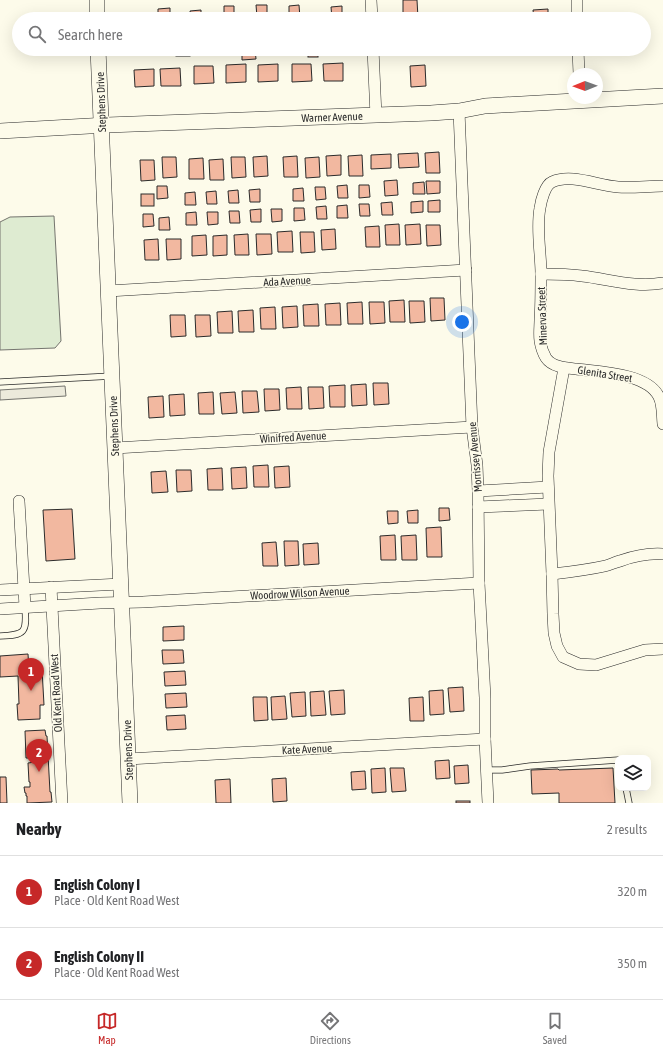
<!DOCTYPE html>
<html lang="en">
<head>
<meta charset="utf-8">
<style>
	:root { --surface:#fff; --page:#f2f2f2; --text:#202124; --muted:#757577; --line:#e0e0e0; --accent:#c62828 }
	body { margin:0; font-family:"Asap Condensed",sans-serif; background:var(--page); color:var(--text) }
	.controls { position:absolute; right:12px; bottom:12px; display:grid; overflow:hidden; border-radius:8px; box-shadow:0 4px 16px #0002 }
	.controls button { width:36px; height:36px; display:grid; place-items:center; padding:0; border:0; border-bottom:1px solid var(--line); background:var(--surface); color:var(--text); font:20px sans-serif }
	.compass { position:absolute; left:567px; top:68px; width:36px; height:36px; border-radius:50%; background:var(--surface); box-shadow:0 4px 16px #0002; rotate:269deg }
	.you { position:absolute; left:462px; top:322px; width:14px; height:14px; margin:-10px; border:3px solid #fff; border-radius:50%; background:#1a73e8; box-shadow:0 0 0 6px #1a73e833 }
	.badge { display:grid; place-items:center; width:26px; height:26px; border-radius:50%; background:var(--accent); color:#fff; font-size:13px; font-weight:700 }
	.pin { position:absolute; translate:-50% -33px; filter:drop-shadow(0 1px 2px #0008) }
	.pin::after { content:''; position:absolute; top:21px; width:14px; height:12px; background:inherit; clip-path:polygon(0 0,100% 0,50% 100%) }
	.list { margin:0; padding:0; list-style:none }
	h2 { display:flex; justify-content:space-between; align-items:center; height:52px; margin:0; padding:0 16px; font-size:17px }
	h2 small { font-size:13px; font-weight:400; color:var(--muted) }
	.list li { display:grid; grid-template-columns:26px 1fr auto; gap:12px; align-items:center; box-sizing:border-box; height:72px; padding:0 16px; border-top:1px solid var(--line) }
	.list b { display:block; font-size:15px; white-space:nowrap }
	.list p { margin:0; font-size:13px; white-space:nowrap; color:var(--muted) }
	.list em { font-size:13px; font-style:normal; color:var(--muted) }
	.icon { flex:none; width:22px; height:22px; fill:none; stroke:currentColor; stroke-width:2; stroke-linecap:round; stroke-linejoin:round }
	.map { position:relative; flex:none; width:663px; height:803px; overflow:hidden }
	.search { position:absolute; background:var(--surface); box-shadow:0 4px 16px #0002; left:12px; right:12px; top:12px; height:44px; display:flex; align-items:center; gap:10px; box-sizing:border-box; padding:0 14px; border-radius:22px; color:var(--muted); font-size:15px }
	.sheet { height:196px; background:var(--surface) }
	nav { display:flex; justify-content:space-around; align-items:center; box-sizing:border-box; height:56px; border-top:1px solid var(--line); background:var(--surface); font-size:11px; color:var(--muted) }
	nav a { display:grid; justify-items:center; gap:2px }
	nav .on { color:var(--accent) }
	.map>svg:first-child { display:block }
	.green { fill:#deebd1; stroke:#74746e }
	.parking { fill:#eceadb; stroke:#74746e }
	.building { fill:#f2b8a0; stroke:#2b2b2b }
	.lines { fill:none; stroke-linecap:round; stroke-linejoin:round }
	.lane-casing { stroke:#2b2b2b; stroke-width:7 }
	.street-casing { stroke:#2b2b2b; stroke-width:12 }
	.secondary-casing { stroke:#2b2b2b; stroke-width:16 }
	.lane { stroke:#fdfbea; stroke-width:5.5 }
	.street { stroke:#fdfbea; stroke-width:11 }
	.secondary { stroke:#fdfbea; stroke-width:15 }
	.labels { text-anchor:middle; stroke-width:3; stroke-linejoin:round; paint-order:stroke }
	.street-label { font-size:11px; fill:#2b2b2b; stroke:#fdfbea }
</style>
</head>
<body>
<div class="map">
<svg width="663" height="803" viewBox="0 0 663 803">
	<rect width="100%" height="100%" fill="#fdfbea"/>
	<path class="green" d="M54,216L61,341L55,348L0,350V222L10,217Z"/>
	<path class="parking" d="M65,386L66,396L0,400V390Z"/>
	<g class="building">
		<path d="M403,0H417L418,18H403Z"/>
		<path d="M256,5H267V17H257Z"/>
		<path d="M299,5L300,18H289V6Z"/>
		<path d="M224,6H234V18L224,19Z"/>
		<path d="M342,6V19H332L331,7Z"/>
		<path d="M170,8V19H158V9Z"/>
		<path d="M548,9V19H534L533,10Z"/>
		<path d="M201,10V19H191L190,11Z"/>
		<path d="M150,14V19H137V15Z"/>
		<rect x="176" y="49" width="14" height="7"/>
		<path d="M242,49H255L256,59L242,60Z"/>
		<rect x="308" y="49" width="10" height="8"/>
		<path d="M409,49H423V52L409,53Z"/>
		<path d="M343,63V81H324L323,64Z"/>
		<path d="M246,64V82L226,83V65Z"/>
		<path d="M278,64V81L258,82V65Z"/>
		<path d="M292,64H311L312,81L292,82Z"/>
		<path d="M425,65L426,86L411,87L410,66Z"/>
		<path d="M194,66H213L214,83L194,84Z"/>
		<path d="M180,68L181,86H161L160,69Z"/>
		<path d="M154,69V86L135,87L134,70Z"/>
		<path d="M439,152L440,173H426L425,153Z"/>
		<path d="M418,153L419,167L399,168L398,154Z"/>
		<path d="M391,154V168L371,169V155Z"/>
		<path d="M341,155V175L327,176L326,156Z"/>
		<path d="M362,155L363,176H349L348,156Z"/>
		<path d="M267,156L268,176L254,177L253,157Z"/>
		<path d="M297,156L298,177H284L283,157Z"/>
		<path d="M162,157H176L177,177L163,178Z"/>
		<path d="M231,157H245L246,177L232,178Z"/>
		<path d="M319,157L320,177L306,178L305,158Z"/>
		<path d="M203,158L204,179H189V159Z"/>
		<path d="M223,159L224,180H210L209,160Z"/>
		<path d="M140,160H154L155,180L141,181Z"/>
		<path d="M397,180L398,195L385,196L384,181Z"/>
		<path d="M426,181H440V193L427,194Z"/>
		<path d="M424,182L425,194H413V183Z"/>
		<path d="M347,185L348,198H338L337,186Z"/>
		<path d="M359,185H369L370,197L359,198Z"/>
		<path d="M157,186H167L168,198L157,199Z"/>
		<path d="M315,187H325L326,199L316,200Z"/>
		<path d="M303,188L304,201H293V189Z"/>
		<path d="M260,189V202H250L249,190Z"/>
		<path d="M238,190L239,203H229L228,191Z"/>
		<path d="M216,191L217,204H207L206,192Z"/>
		<path d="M195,192L196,205H185V193Z"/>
		<rect x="141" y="194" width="13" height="12"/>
		<path d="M440,200V212H428V201Z"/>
		<path d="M423,201V212L411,213V202Z"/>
		<path d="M392,202L393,215H382L381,203Z"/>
		<path d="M359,204H369L370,216H360Z"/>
		<path d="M347,205L348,218H337V206Z"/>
		<path d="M326,206L327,219H317L316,207Z"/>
		<path d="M294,208H304L305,220L294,221Z"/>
		<path d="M261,209V222H251L250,210Z"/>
		<path d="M271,209H282V221L272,222Z"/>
		<path d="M229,211H239L240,223H230Z"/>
		<path d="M196,212L197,225H186V213Z"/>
		<path d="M207,212H218V224L208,225Z"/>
		<path d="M143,214H153L154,226L143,227Z"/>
		<path d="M169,217L170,230H159V218Z"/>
		<path d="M399,224L400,245H386L385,225Z"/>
		<path d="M420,224L421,244L406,245L405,225Z"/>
		<path d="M426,225H440L441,245L427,246Z"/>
		<path d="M379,226L380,247H366L365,227Z"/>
		<path d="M335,229L336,249L322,250L321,230Z"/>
		<path d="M292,231L293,252H278L277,232Z"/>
		<path d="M300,232H314L315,252L301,253Z"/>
		<path d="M248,234L249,255H235L234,235Z"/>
		<path d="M256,234H271L272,254L257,255Z"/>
		<path d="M206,235L207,255L192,256V236Z"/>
		<path d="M227,235V255L213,256V236Z"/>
		<path d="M158,239L159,260H145L144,240Z"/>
		<path d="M166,239H181V259L167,260Z"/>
		<path d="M430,298H444L445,320L431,321Z"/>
		<path d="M404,300L405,322H390L389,301Z"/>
		<path d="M409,301H424L425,322L410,323Z"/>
		<path d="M362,302L363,324H348L347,303Z"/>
		<path d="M369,302H384L385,323L370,324Z"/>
		<path d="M340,303L341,325H326L325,304Z"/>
		<path d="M318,304L319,326H304L303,305Z"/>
		<path d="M297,306L298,327L283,328L282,307Z"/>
		<path d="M275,307L276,329H261L260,308Z"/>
		<path d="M253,310L254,332H239L238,311Z"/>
		<path d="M232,311L233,333H218L217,312Z"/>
		<path d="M170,315H185L186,336L171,337Z"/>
		<path d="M195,315H210L211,336L196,337Z"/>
		<path d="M373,383H388L389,404L374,405Z"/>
		<path d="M366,384L367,405L352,406L351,385Z"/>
		<path d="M345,385V407H330L329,386Z"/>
		<path d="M301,387L302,409H287L286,388Z"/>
		<path d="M308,387H323L324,408L309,409Z"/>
		<path d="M264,389H279L280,410L265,411Z"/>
		<path d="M242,391H257L259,412L243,413Z"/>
		<path d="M213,392L214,414H199L198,393Z"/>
		<path d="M235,392L237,413L222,414L220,393Z"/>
		<path d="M184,394L185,415L170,416L169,395Z"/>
		<path d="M163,396L164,417L149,418L148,397Z"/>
		<path d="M268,465L269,487H254L253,466Z"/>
		<path d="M289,466L290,487L275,488L274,467Z"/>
		<path d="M246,467L247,488L232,489L231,468Z"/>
		<path d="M222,468L223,490H208L207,469Z"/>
		<path d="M176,470H191L192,491L177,492Z"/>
		<path d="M166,471L168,492L152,493L151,472Z"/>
		<path d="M439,508H449L450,520L439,521Z"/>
		<path d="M72,509L75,559L46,561L43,510Z"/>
		<path d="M418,510V523H408L407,511Z"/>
		<path d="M387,511H398V523L388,524Z"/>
		<path d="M441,527L442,557H427L426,528Z"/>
		<path d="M395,535L396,560H381L380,536Z"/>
		<path d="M416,535L417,560H402L401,536Z"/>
		<path d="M284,541H298L299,565L285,566Z"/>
		<path d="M276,542L278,566H263L262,543Z"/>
		<path d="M318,543L319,564L304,565L303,544Z"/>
		<path d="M184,626V640L163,641V627Z"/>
		<path d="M162,650H183L184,663L163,664Z"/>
		<path d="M28,654L29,670L42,669L44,705H40V719L18,720L17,704H19L18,676L0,677V656Z"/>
		<path d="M185,671L186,685L165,686L164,672Z"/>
		<path d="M463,687L464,711L450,712L448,688Z"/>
		<path d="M344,690L345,714L331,715L329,691Z"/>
		<path d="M443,690L444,714L430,715L429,691Z"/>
		<path d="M324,691L326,715L311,716L310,692Z"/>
		<path d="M305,692L306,716L292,717L290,693Z"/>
		<path d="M186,693L187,707L166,708L165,694Z"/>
		<path d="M285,696L287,719L272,720L271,697Z"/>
		<path d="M253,697H267L268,720L254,721Z"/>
		<path d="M423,697L424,721H410L409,698Z"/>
		<path d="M185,715L186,729L167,730L166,716Z"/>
		<path d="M45,730L46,736H47L50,792H51L52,802L27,803V796H26V793H25L24,787H30V782H29L28,763L35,762L34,758H26L25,731Z"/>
		<path d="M449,760L450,778L436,779L435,761Z"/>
		<path d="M468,765L469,783L455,784L454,766Z"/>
		<path d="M385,768L386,792L372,793L371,769Z"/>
		<path d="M390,768H404L406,791L392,792Z"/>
		<path d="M613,768L615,803H559V793L532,794L531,770L558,769L559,770Z"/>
		<path d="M365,771L366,789L352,790L351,772Z"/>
		<path d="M0,777H6L7,803H0Z"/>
		<path d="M286,778L287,801L273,802L272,779Z"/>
		<path d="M230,779L231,803H216L215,780Z"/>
		<rect x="456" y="801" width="14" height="2"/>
	</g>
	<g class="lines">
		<defs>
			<g id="lane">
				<path d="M0,382L112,376"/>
				<path d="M0,636C25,635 27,633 25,607"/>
				<path d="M487,770H502L530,766L618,760"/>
				<path d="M626,788L629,803"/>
			</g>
			<g id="street">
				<path d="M371,0L372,19"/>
				<path d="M577,0V19"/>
				<path d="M373,49L376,116"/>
				<path d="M578,49L579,74"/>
				<path d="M459,111L472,427L477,465L478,491L479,583L485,698V739L488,803"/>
				<path d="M663,186C648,186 633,188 618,187C598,186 572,173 552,182C545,185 541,201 540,208C536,229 541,253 541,274C541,289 541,305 540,320C540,326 539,334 540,341C541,347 543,353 546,358C552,367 566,368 576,369C599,372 648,373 659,397C663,405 662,415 663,424"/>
				<path d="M541,274C555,274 568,274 582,276C609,279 635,288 663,283"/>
				<path d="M108,291L466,270"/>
				<path d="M564,368L549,452L548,476L552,574L553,614L554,633L557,646L563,657L579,664L596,665L645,650L663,649"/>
				<path d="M115,448L472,427"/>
				<path d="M478,491L548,487"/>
				<path d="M19,501L25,607"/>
				<path d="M478,507L548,504"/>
				<path d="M552,574C570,572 587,570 605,566C610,565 615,562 620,561C634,556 648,553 663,554"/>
				<path d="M51,587L62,803"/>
				<path d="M0,590L121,584"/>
				<path d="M0,609L100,603L143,602L479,583"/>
				<path d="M128,759L485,739"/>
			</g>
			<g id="secondary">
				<path d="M97,0V19"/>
				<path d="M98,49L130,803"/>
				<path d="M0,131L107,125L431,113L459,111L485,106L663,96"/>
			</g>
		</defs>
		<use href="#lane" class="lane-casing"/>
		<use href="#street" class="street-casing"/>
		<use href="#secondary" class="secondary-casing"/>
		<use href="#lane" class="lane"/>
		<use href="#street" class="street"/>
		<use href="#secondary" class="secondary"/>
	</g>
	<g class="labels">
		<g class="street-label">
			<text transform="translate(101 102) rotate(-92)" y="4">Stephens Drive</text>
			<text transform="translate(332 117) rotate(-2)" y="4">Warner Avenue</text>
			<text transform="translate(287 281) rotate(-3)" y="4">Ada Avenue</text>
			<text transform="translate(542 316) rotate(-92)" y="4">Minerva Street</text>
			<text transform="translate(605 374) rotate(9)" y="4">Glenita Street</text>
			<text transform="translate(114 426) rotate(-92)" y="4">Stephens Drive</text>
			<text transform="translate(293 437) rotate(-3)" y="4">Winifred Avenue</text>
			<text transform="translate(475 457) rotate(-95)" y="4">Morrissey Avenue</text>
			<text transform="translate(300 593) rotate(-3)" y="4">Woodrow Wilson Avenue</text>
			<text transform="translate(56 693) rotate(-93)" y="4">Old Kent Road West</text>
			<text transform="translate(307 749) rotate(-3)" y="4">Kate Avenue</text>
			<text transform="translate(128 750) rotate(-92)" y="4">Stephens Drive</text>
		</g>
	</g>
</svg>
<div class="controls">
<button><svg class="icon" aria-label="layers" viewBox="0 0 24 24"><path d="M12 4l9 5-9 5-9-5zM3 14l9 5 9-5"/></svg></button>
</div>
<svg class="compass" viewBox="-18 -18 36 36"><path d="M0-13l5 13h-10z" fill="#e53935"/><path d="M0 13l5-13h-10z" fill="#757577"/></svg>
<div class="you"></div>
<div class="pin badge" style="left:31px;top:691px">1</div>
<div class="pin badge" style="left:39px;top:772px">2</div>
<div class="search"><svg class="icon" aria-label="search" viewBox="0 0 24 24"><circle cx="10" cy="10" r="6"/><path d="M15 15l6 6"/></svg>Search here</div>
</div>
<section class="sheet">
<h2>Nearby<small>2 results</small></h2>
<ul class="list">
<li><span class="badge">1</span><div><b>English Colony I</b><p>Place · Old Kent Road West</p></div><em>320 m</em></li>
<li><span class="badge">2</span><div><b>English Colony II</b><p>Place · Old Kent Road West</p></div><em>350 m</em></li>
</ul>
</section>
<nav>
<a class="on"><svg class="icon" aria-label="map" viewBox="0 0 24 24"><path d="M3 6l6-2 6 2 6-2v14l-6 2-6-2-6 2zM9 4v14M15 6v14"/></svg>Map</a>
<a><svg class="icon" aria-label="directions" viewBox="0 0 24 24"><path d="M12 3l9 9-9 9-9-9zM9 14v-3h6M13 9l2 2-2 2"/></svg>Directions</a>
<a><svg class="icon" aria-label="saved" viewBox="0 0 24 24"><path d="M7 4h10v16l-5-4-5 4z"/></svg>Saved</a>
</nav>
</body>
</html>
